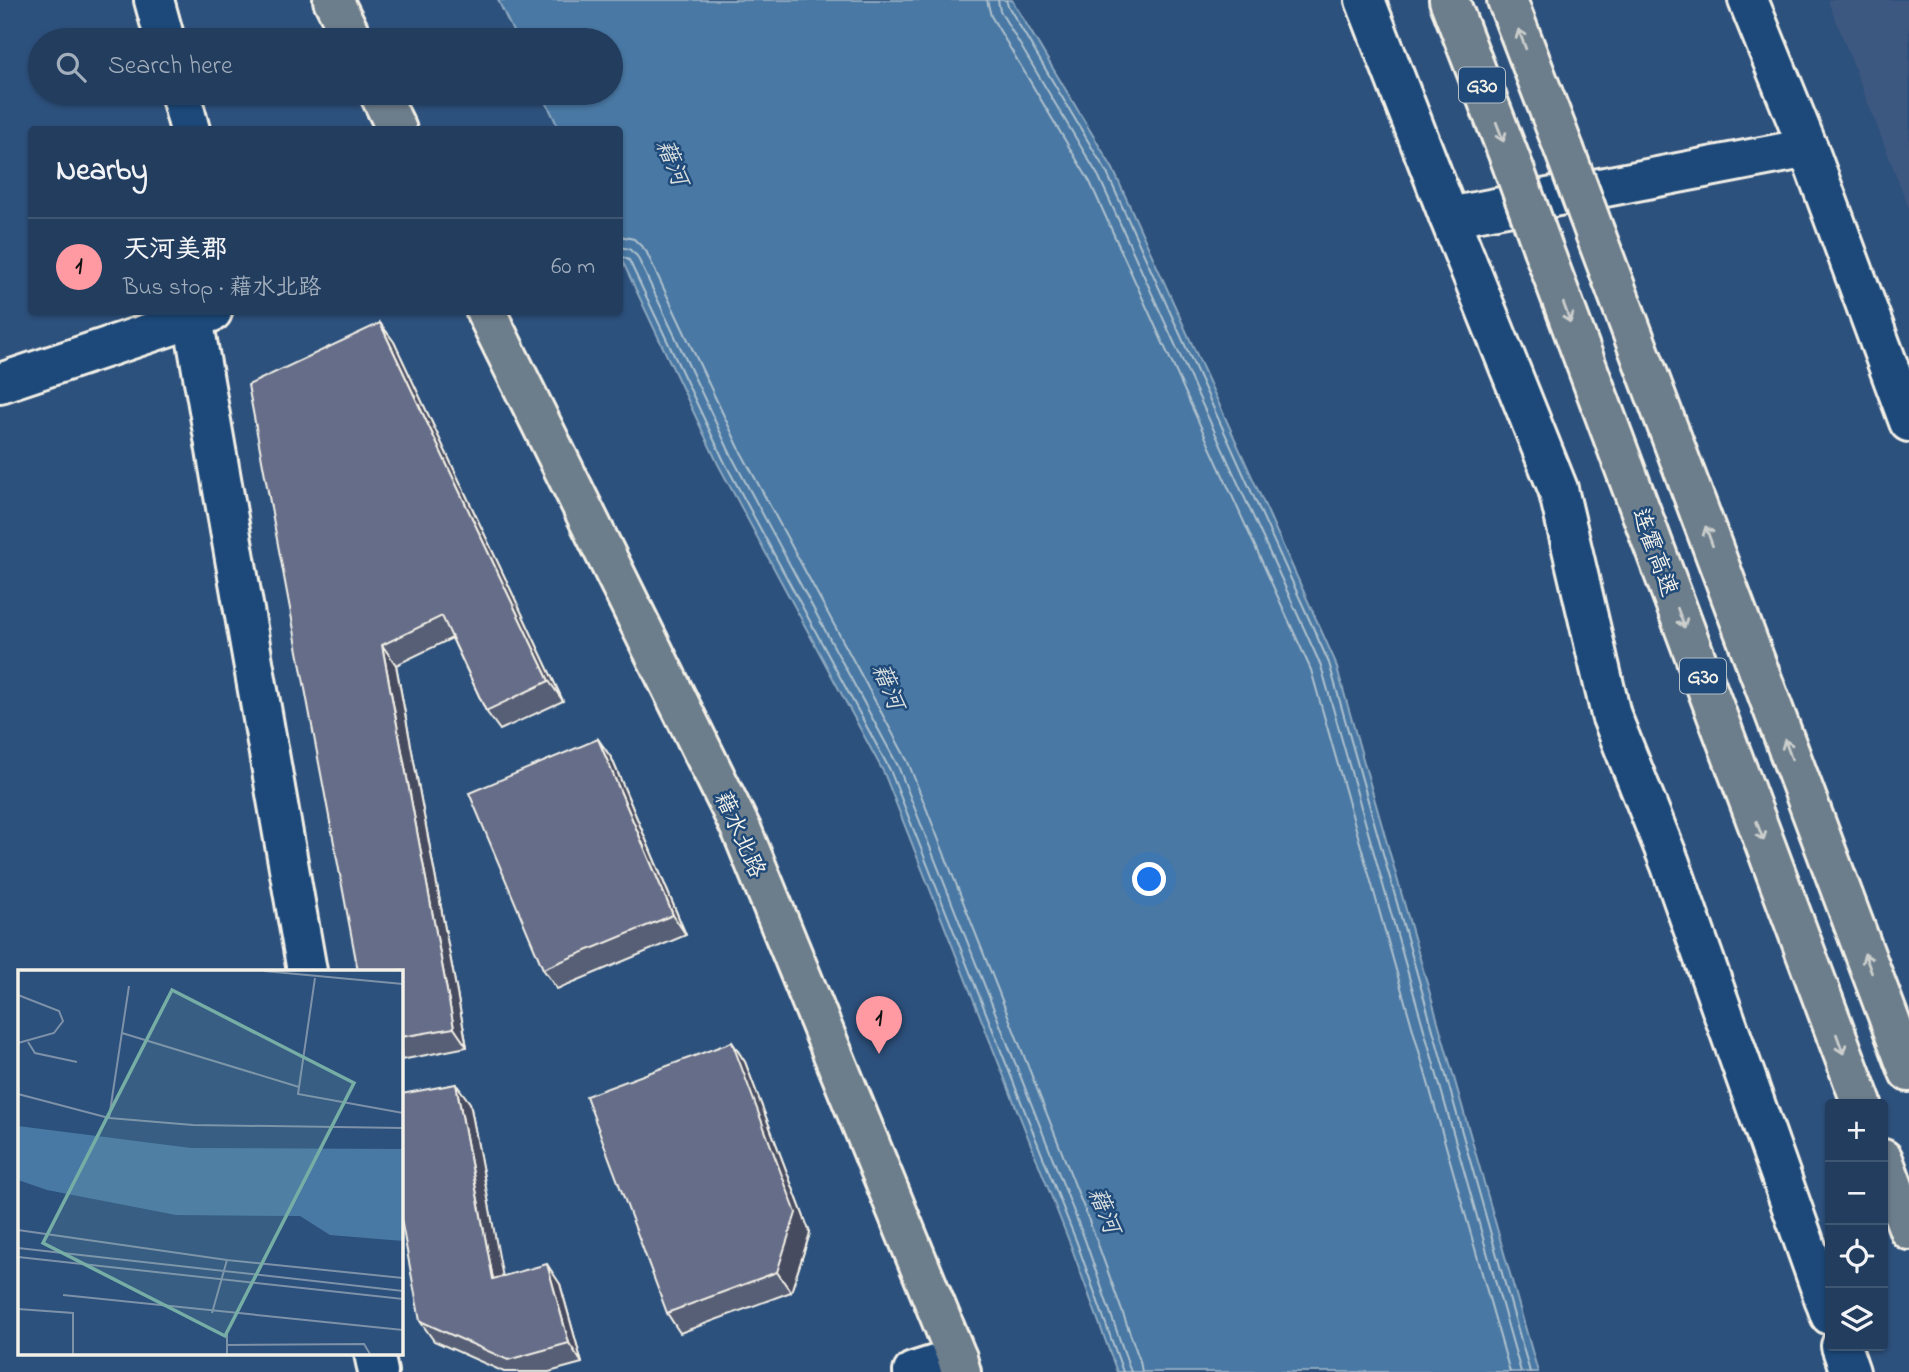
<!DOCTYPE html>
<html lang="en">
<head>
<meta charset="utf-8">
<style>
	:root { --surface:#223d5e; --page:#2e4867; --text:#f1f3f6; --muted:#a2aebc; --line:#3f5673; --accent:#ff9aa2 }
	body { margin:0; font-family:"Indie Flower","LXGW WenKai TC",sans-serif; background:var(--page); color:var(--text) }
	.controls { position:absolute; right:21px; bottom:21px; display:grid; overflow:hidden; border-radius:7px; box-shadow:0 2px 5px #0004 }
	.controls button { width:63px; height:63px; display:grid; place-items:center; padding:0; border:0; border-bottom:2px solid var(--line); background:var(--surface); color:var(--text); font:35px sans-serif }
	.you { position:absolute; left:1150px; top:880px; width:24px; height:24px; margin:-18px; border:5px solid #fff; border-radius:50%; background:#1a73e8; box-shadow:0 0 0 10px #1a73e833 }
	.badge { display:grid; place-items:center; width:46px; height:46px; border-radius:50%; background:var(--accent); color:#111; font-size:23px; font-weight:700 }
	.pin { position:absolute; translate:-50% -58px; filter:drop-shadow(0 2px 4px #0008) }
	.pin::after { content:''; position:absolute; top:37px; width:24px; height:21px; background:inherit; clip-path:polygon(0 0,100% 0,50% 100%) }
	.list { margin:0; padding:0; list-style:none }
	h2 { display:flex; justify-content:space-between; align-items:center; height:91px; margin:0; padding:0 28px; font-size:30px }
	h2 small { font-size:23px; font-weight:400; color:var(--muted) }
	.list li { display:grid; grid-template-columns:46px 1fr auto; gap:21px; align-items:center; box-sizing:border-box; height:98px; padding:0 28px; border-top:2px solid var(--line) }
	.list b { display:block; font-size:26px; white-space:nowrap }
	.list p { margin:0; font-size:23px; white-space:nowrap; color:var(--muted) }
	.list em { font-size:23px; font-style:normal; color:var(--muted) }
	.icon { flex:none; width:38px; height:38px; fill:none; stroke:currentColor; stroke-width:2; stroke-linecap:round; stroke-linejoin:round }
	.map { position:relative; flex:none; width:1909px; height:1372px; overflow:hidden }
	.search { position:absolute; background:var(--surface); box-shadow:0 2px 5px #0004; left:28px; top:28px; width:595px; height:77px; display:flex; align-items:center; gap:18px; box-sizing:border-box; padding:0 24px; border-radius:38px; color:var(--muted); font-size:26px }
	.panel { position:absolute; background:var(--surface); box-shadow:0 2px 5px #0004; left:28px; top:126px; width:595px; height:189px; border-radius:7px }
	.map>svg:first-child { display:block }
	.built { fill:#3e5980 }
	.water { fill:#4878a4; stroke:#8da8bf; stroke-width:2 }
	.lines { fill:none; stroke-linecap:round; stroke-linejoin:round }
	.shore { stroke:#afc1cd; stroke-width:2 }
	.minor-casing { stroke:#f4f1e8; stroke-width:44 }
	.major-casing { stroke:#f4f1e8; stroke-width:44 }
	.highway-casing { stroke:#f4f1e8; stroke-width:44 }
	.minor { stroke:#1f4a7a; stroke-width:38 }
	.major { stroke:#6c7d8b; stroke-width:38 }
	.highway { stroke:#6c7d8b; stroke-width:38 }
	.highway-bridge-casing { stroke:#f4f1e8; stroke-width:44; stroke-linecap:butt }
	.highway-bridge { stroke:#6c7d8b; stroke-width:38 }
	.wall { fill:#575e75; stroke:#f4f1e8; stroke-width:2 }
	.shaded-wall { fill:#474c5f; stroke:#f4f1e8; stroke-width:2 }
	.building { fill:#656d88; stroke:#f4f1e8; stroke-width:2 }
	.oneway { stroke:#cbcecc }
	.labels { text-anchor:middle; stroke-width:5; stroke-linejoin:round; paint-order:stroke }
	.shield { fill:#1f4a7a; stroke:#b4bfc7; stroke-width:2 }
	.shield-label { font-size:21px; font-weight:bold; fill:#f4f1e8 }
	.street-label { font-size:23px; fill:#f4f1e8; stroke:#1f4a7a }
	.water-label { font-size:24px; font-style:italic; fill:#dadfde; stroke:#1f4a7a }
	.inset-road { fill:none; stroke:#7d91a8; stroke-width:2 }
	.view { fill:#76ada5; fill-opacity:0.15; stroke:#76ada5; stroke-width:3.5 }
	.inset-edge { fill:none; stroke:#f4f1e8; stroke-width:3.5 }
</style>
</head>
<body>
<div class="map">
<svg width="1909" height="1372" viewBox="0 0 1909 1372">
	<rect width="100%" height="100%" fill="#2d517d"/>
	<filter id="ink" filterUnits="userSpaceOnUse"><feTurbulence type="fractalNoise" baseFrequency=".0143" numOctaves="2"/><feDisplacementMap in="SourceGraphic" scale="14" xChannelSelector="R" yChannelSelector="G"/><feConvolveMatrix kernelMatrix="1 2 1 2 8 2 1 2 1" color-interpolation-filters="sRGB"/></filter>
	<g filter="url(#ink)">
		<path class="built" d="M1828,0H1909V208Z"/>
		<path class="water" d="M498,0H1012L1113,169L1335,661L1538,1372H1117L1071,1246L884,773L718,464L620,256V130L559,129L542,93H611V40H517Z"/>
		<g class="lines">
			<g class="shore">
				<path d="M987,0L991,16L1090,182L1311,670L1510,1372"/>
				<path d="M998,0L1000,11L1099,177L1321,666L1521,1372"/>
				<path d="M1006,0L1008,6L1107,173L1329,663L1530,1372"/>
				<path d="M620,236L634,239L646,251L741,452L908,762L1095,1236L1140,1361L1142,1372"/>
				<path d="M620,247L629,249L637,256L732,457L898,766L1085,1240L1131,1372"/>
				<path d="M620,256L629,260L724,461L890,770L1077,1243L1123,1372"/>
			</g>
			<defs>
				<g id="minor">
					<path d="M154,0L165,40"/>
					<path d="M1365,0L1449,217L1808,148"/>
					<path d="M1748,0L1808,148L1909,422"/>
					<path d="M180,93L190,130"/>
					<path d="M1449,217L1558,489L1611,715L1670,863L1830,1315"/>
					<path d="M193,318L307,971"/>
					<path d="M0,383L212,312"/>
					<path d="M1841,1346L1850,1372"/>
					<path d="M374,1353L378,1372"/>
					<path d="M913,1372L957,1358"/>
				</g>
				<g id="major">
					<path d="M333,0L353,40"/>
					<path d="M379,93L397,130"/>
					<path d="M486,312L742,831L957,1358L961,1372"/>
				</g>
				<g id="highway">
					<path d="M1449,0L1514,169"/>
					<path d="M1507,0L1564,149"/>
					<path d="M1595,233L1909,1072"/>
					<path d="M1543,249L1862,1104"/>
					<path d="M1883,1159L1909,1230"/>
				</g>
			</defs>
			<use href="#minor" class="minor-casing"/>
			<use href="#major" class="major-casing"/>
			<use href="#highway" class="highway-casing"/>
			<use href="#minor" class="minor"/>
			<use href="#major" class="major"/>
			<use href="#highway" class="highway"/>
			<defs>
				<g id="highway-bridge">
					<path d="M1564,149L1595,233"/>
					<path d="M1514,169L1543,249"/>
				</g>
			</defs>
			<use href="#highway-bridge" class="highway-bridge-casing"/>
			<use href="#highway-bridge" class="highway-bridge"/>
		</g>
		<g class="wall">
			<path d="M380,323L394,342L563,701L500,730L486,711L452,638L396,665L467,1047L401,1060V971H358Z"/>
			<path d="M598,739L612,759L686,935L557,989L543,969Z"/>
			<path d="M732,1042L745,1062L810,1233L791,1292L680,1333L667,1313Z"/>
			<path d="M470,1103L502,1276L560,1284L582,1363L549,1372H504L434,1341L420,1321Z"/>
		</g>
		<g class="shaded-wall">
			<path d="M380,323L394,342L563,701L549,681Z"/>
			<path d="M382,645L396,665L467,1047L454,1028Z"/>
			<path d="M598,739L612,759L686,935L673,915Z"/>
			<path d="M732,1042L745,1062L810,1233L791,1292L777,1272Z"/>
			<path d="M456,1084L470,1103L507,1299L493,1279Z"/>
			<path d="M547,1264L560,1284L582,1363L569,1343Z"/>
		</g>
		<g class="building">
			<path d="M380,323L549,681L486,711L442,616L382,645L454,1028L401,1037V971H358L248,385Z"/>
			<path d="M598,739L673,915L543,969L469,793Z"/>
			<path d="M732,1042L796,1213L777,1272L667,1313L586,1096Z"/>
			<path d="M456,1084L493,1279L547,1264L569,1343L508,1360L420,1321L401,1219V1094Z"/>
		</g>
		<defs><path id="oneway-shaft" d="M-6 0H5M1.5-3L5.5 0L1.5 3" fill="none" stroke-width="1.6" stroke-linecap="round" stroke-linejoin="round" transform="scale(1.75)"/></defs>
		<g class="oneway">
			<use href="#oneway-shaft" transform="translate(1522 39) rotate(-111)"/>
			<use href="#oneway-shaft" transform="translate(1500 132) rotate(69)"/>
			<use href="#oneway-shaft" transform="translate(1567 313) rotate(70)"/>
			<use href="#oneway-shaft" transform="translate(1709 536) rotate(-110)"/>
			<use href="#oneway-shaft" transform="translate(1681 618) rotate(70)"/>
			<use href="#oneway-shaft" transform="translate(1788 749) rotate(-110)"/>
			<use href="#oneway-shaft" transform="translate(1760 831) rotate(70)"/>
			<use href="#oneway-shaft" transform="translate(1868 963) rotate(-110)"/>
			<use href="#oneway-shaft" transform="translate(1840 1044) rotate(70)"/>
		</g>
	</g>
	<g class="labels">
		<g class="shield">
			<rect x="1459" y="67.5" width="46" height="35" rx="5"/>
			<rect x="1680" y="658.5" width="46" height="35" rx="5"/>
		</g>
		<g class="shield-label">
			<text x="1482" y="92">G30</text>
			<text x="1703" y="683">G30</text>
		</g>
		<g class="street-label">
			<text transform="translate(1656 552) rotate(70)" y="8">连霍高速</text>
			<text transform="translate(741 834) rotate(66)" y="8">藉水北路</text>
		</g>
		<g class="water-label">
			<text transform="translate(673 162) rotate(68)" y="8">藉河</text>
			<text transform="translate(889 686) rotate(68)" y="8">藉河</text>
			<text transform="translate(1105 1210) rotate(68)" y="8">藉河</text>
		</g>
	</g>
	<g transform="translate(18 970)">
		<rect width="385" height="385" fill="#2d517d"/>
		<path d="M0,156L173,178L385,179V271L312,265L282,246L158,245L29,220L0,210Z" fill="#4878a4"/>
		<path class="inset-road" d="M246,1L385,14M297,8L280,124L385,143M0,25L41,41L45,51L36,63L0,73M104,63L281,117M10,72L17,83L59,92M0,124L91,148L175,155L385,158M91,148L111,16M0,260L209,290M0,278L385,321M0,287L385,329M45,325L385,360M0,339L55,343V384M194,343L209,290L385,308M209,362V384M209,375L346,374L352,384"/>
		<path class="view" d="M154,20L336,113L207,366L25,273Z"/>
		<rect width="385" height="385" class="inset-edge"/>
	</g>
</svg>
<div class="controls">
<button>+</button>
<button>−</button>
<button><svg class="icon" aria-label="locate" viewBox="0 0 24 24"><circle cx="12" cy="12" r="6"/><path d="M12 2v4M12 18v4M2 12h4M18 12h4"/></svg></button>
<button><svg class="icon" aria-label="layers" viewBox="0 0 24 24"><path d="M12 4l9 5-9 5-9-5zM3 14l9 5 9-5"/></svg></button>
</div>
<div class="you"></div>
<div class="pin badge" style="left:879px;top:1054px">1</div>
<div class="search"><svg class="icon" aria-label="search" viewBox="0 0 24 24"><circle cx="10" cy="10" r="6"/><path d="M15 15l6 6"/></svg>Search here</div>
<section class="panel">
<h2>Nearby<small></small></h2>
<ul class="list">
<li><span class="badge">1</span><div><b>天河美郡</b><p>Bus stop · 藉水北路</p></div><em>60 m</em></li>
</ul>
</section>
</div>
</body>
</html>
